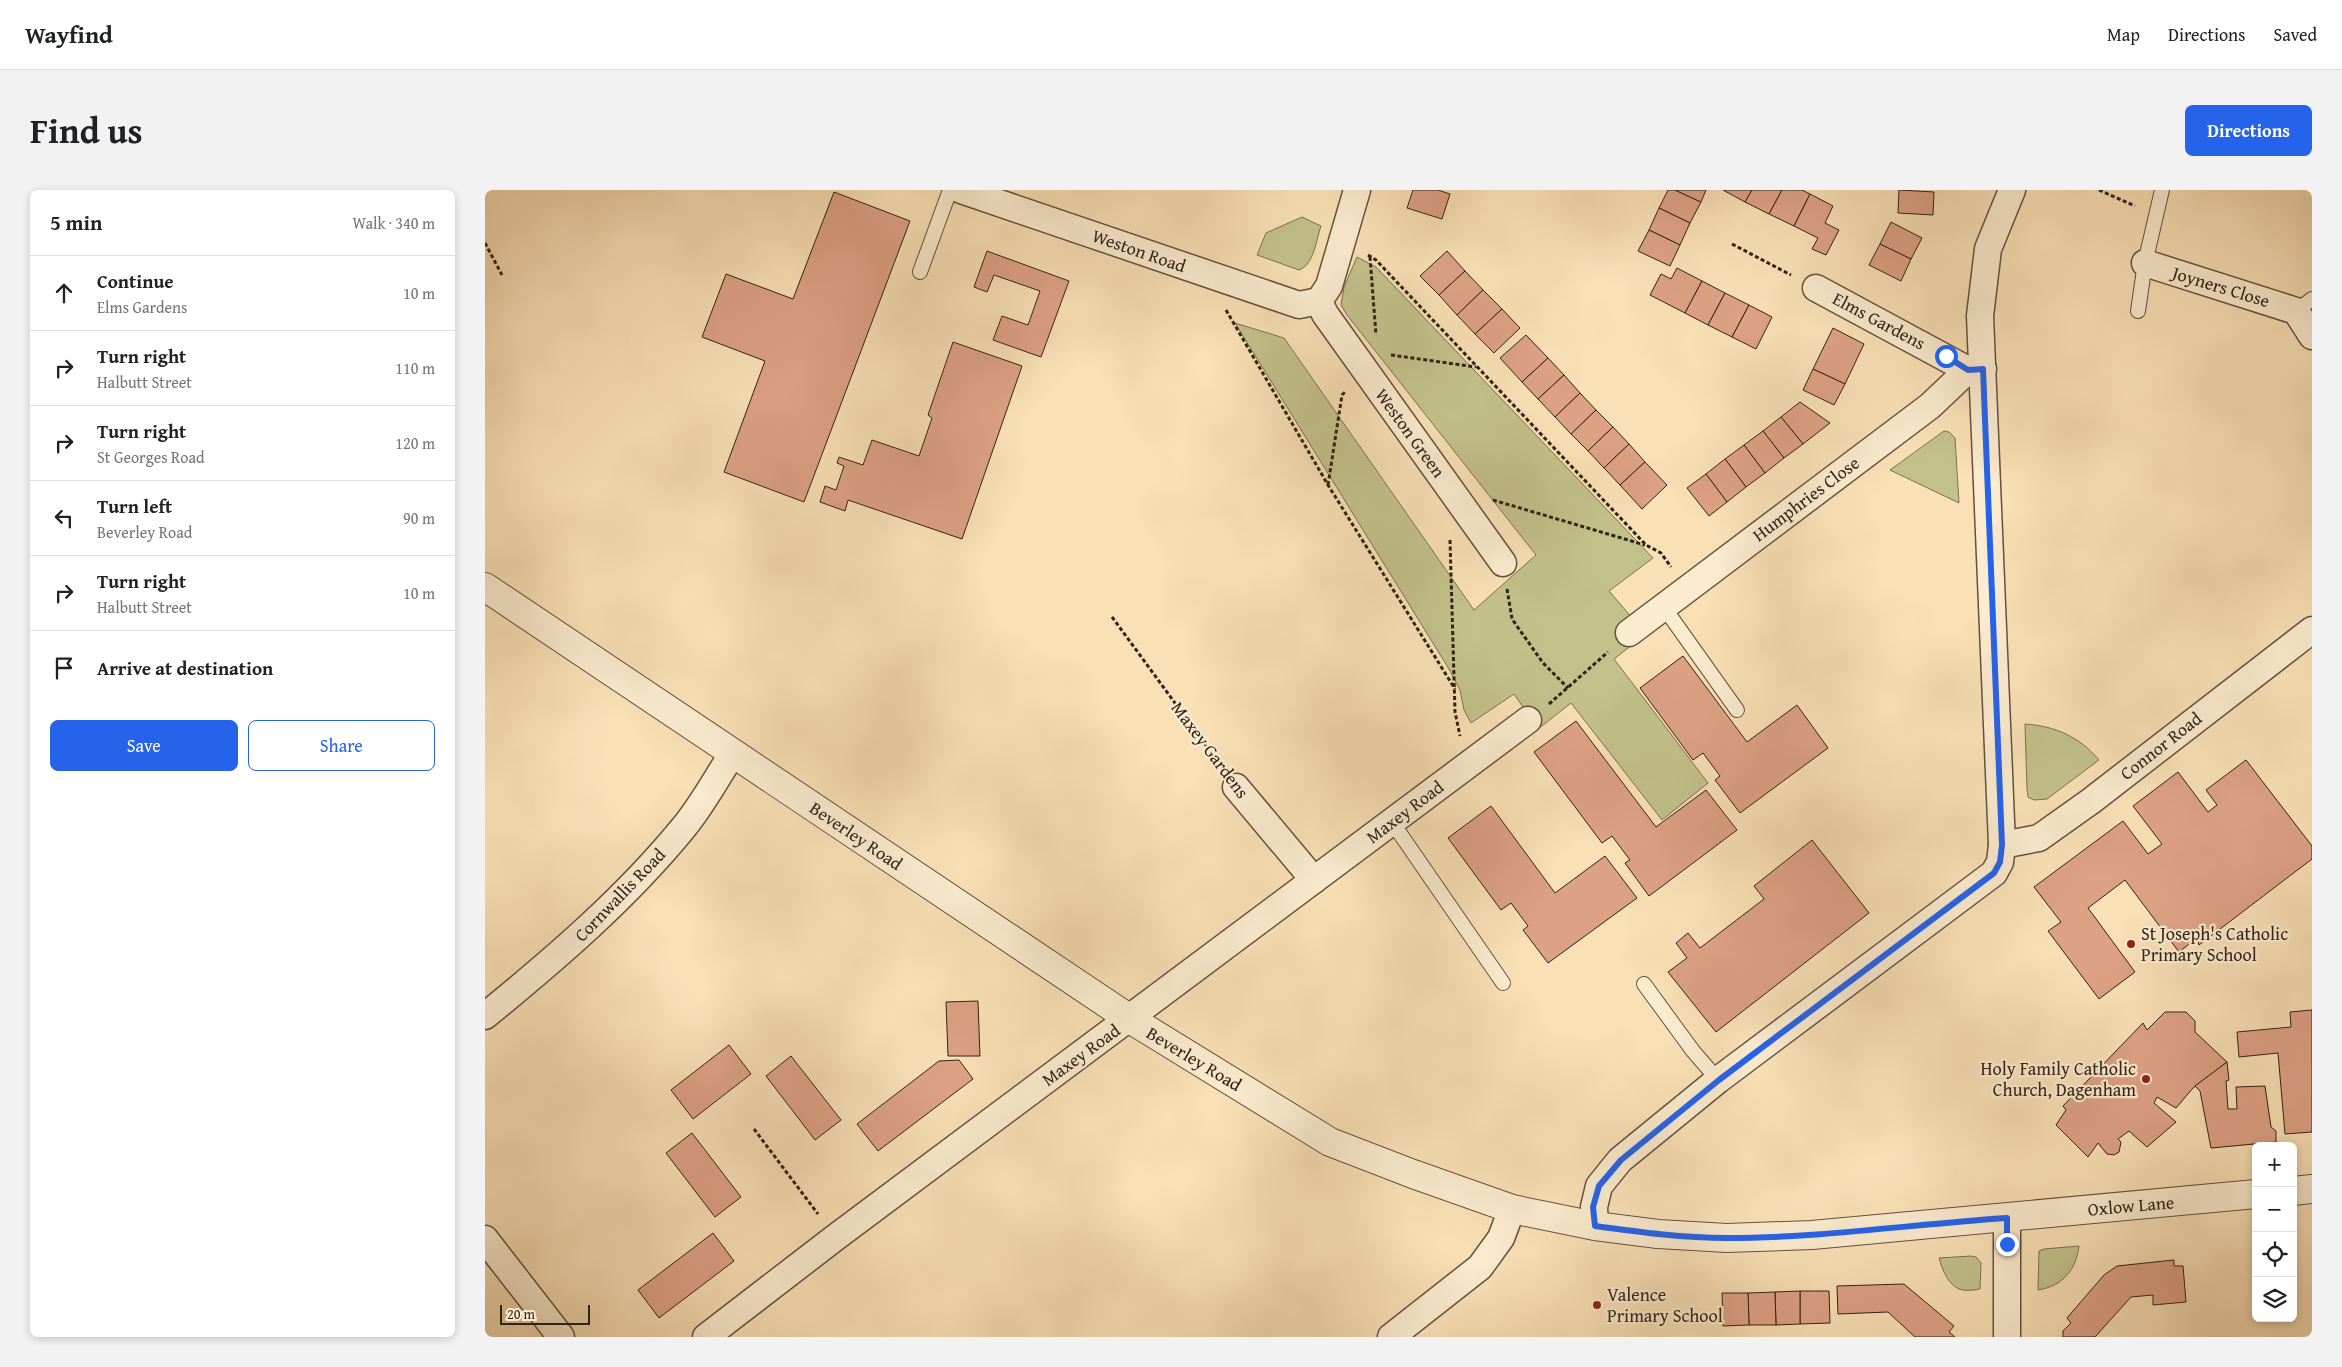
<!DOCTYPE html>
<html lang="en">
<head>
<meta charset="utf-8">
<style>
	:root { --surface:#fff; --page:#f2f2f2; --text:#202124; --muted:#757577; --line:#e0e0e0; --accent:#2563eb }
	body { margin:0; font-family:"Gentium Book Plus",serif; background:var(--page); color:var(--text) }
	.controls { position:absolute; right:15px; bottom:15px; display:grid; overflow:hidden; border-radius:8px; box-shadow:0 2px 8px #0003 }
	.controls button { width:45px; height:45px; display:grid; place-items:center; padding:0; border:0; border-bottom:1px solid var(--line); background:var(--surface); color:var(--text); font:25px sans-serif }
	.scale { position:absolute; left:15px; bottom:12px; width:90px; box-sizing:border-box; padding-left:5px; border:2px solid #312217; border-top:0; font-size:14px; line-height:18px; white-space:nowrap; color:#312217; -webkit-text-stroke:4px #fbebcf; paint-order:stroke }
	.stop { position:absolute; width:15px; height:15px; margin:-11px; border:4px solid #2563eb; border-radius:50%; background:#fff }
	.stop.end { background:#2563eb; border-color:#fff; box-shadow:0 1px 5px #0008 }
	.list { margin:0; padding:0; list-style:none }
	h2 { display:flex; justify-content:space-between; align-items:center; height:65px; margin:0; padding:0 20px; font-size:21px }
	h2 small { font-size:16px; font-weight:400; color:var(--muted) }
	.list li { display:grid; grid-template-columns:32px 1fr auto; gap:15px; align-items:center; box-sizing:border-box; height:75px; padding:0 20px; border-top:1px solid var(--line) }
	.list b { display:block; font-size:19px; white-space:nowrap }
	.list p { margin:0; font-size:16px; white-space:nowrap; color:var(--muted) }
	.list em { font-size:16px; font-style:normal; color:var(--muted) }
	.actions { display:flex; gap:10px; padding:15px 20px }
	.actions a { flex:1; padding:11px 0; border:1px solid var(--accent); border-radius:8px; text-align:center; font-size:18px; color:var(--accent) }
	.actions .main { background:var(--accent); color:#fff }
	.icon { flex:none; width:28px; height:28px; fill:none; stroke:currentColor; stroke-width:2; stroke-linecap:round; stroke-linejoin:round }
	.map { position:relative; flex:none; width:1827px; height:1147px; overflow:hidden; border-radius:8px }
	header { display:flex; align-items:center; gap:30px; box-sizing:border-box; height:70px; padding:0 25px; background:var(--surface); border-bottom:1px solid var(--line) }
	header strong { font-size:24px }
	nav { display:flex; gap:28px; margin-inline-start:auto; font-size:18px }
	.intro { display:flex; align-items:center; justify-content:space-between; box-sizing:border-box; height:120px; padding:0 30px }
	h1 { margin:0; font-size:35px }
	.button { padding:12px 22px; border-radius:8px; background:var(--accent); color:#fff; font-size:18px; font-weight:700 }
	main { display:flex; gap:30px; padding:0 30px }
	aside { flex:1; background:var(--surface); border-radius:8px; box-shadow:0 2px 8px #0003 }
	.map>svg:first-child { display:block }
	.green { fill:#c3c18a; stroke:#7a7250 }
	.building { fill:#dda184; stroke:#312217 }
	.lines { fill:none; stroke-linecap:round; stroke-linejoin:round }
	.service-casing { stroke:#63523e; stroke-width:16 }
	.minor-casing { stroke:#63523e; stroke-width:29 }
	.tertiary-casing { stroke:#63523e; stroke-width:30 }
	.path { stroke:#312217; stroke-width:3; stroke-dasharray:4 2.5; stroke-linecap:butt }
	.service { stroke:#fbebcf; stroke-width:14 }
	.minor { stroke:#fbebcf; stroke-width:26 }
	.tertiary { stroke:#fbebcf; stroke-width:28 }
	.route { stroke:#2563eb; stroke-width:6 }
	.poi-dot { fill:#8f2418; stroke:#fbebcf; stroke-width:2 }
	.labels { text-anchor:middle; stroke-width:4.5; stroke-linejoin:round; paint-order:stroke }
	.street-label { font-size:18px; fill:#312217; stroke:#fbebcf }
	.poi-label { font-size:18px; fill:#312217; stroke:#fbebcf; text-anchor:start }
</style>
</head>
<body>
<header>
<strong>Wayfind</strong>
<nav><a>Map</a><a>Directions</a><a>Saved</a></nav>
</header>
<div class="intro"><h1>Find us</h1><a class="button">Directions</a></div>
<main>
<aside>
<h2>5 min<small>Walk · 340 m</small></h2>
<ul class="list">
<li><svg class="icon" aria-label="ahead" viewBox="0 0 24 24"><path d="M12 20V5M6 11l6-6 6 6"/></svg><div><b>Continue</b><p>Elms Gardens</p></div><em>10 m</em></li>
<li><svg class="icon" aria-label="right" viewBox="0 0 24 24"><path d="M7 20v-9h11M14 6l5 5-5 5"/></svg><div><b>Turn right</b><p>Halbutt Street</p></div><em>110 m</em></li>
<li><svg class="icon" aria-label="right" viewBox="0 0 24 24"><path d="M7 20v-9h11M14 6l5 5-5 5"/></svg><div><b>Turn right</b><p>St Georges Road</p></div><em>120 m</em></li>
<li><svg class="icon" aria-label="left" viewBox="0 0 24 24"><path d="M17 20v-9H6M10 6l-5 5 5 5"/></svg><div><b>Turn left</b><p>Beverley Road</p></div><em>90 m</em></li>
<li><svg class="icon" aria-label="right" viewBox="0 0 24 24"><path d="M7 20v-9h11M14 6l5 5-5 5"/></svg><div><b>Turn right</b><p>Halbutt Street</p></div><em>10 m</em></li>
<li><svg class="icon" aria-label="arrive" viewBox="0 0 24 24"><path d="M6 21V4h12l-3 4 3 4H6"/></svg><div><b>Arrive at destination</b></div></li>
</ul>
<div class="actions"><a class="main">Save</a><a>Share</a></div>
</aside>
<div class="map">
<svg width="1827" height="1147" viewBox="0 0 1827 1147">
	<rect width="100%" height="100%" fill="#f9e0b5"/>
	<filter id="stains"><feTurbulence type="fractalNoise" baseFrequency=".004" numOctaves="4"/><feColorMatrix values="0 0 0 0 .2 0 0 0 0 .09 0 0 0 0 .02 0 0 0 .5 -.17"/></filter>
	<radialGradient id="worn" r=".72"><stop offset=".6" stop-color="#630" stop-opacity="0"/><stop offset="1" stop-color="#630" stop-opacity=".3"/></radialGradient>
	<g class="green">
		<path d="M817,27L836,36C831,50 829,75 814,80L772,65L781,43Z"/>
		<path d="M872,67L891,77L1168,368L1124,401L1161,444L1129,469L1223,593L1177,630L1086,513L1053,539L1029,504L986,533L979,520L975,500L964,479L750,133L799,148L989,420L1051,365L862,125L856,115L859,97Z"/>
		<path d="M1459,241L1464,242L1470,248L1474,313L1405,280Z"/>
		<path d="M1540,534C1570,536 1595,547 1614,570L1562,609L1549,610L1543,607L1542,599Z"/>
		<path d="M1594,1056C1591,1080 1578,1096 1553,1100L1554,1061L1559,1059Z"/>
		<path d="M1486,1066L1491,1067L1496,1073L1495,1099C1490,1100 1483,1101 1478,1100C1464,1098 1457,1079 1454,1068Z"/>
	</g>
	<g class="building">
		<path d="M928,0H953L965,4L957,29L922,18Z"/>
		<path d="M1183,0H1190L1216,12L1205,33L1174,18Z"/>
		<path d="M1190,0H1221L1216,12Z"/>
		<path d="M1238,0H1267L1260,12Z"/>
		<path d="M1267,0H1297L1284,24L1260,12Z"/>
		<path d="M1297,0H1317L1325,4L1309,36L1284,24Z"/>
		<path d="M1414,0L1449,2L1448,25L1413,23Z"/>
		<path d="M349,2L425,31L319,312L239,282L280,171L217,147L241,84L308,109Z"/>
		<path d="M1325,4L1348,16L1340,33L1354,40L1341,65L1327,59L1333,48L1309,36Z"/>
		<path d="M1174,18L1205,33L1195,55L1164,40Z"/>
		<path d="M1406,32L1437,48L1426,69L1395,54Z"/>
		<path d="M1164,40L1195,55L1185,76L1153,61Z"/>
		<path d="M1395,54L1426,69L1416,91L1384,75Z"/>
		<path d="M502,61L584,91L556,167L508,150L517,126L543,135L555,101L509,85L502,102L489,97Z"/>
		<path d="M962,61L980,81L954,105L935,86Z"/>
		<path d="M1192,78L1217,91L1200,123L1165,105L1176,84L1186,89Z"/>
		<path d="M980,81L998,100L972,125L954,105Z"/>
		<path d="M1217,91L1240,103L1223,135L1200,123Z"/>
		<path d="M998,100L1017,119L990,144L972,125Z"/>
		<path d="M1240,103L1264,115L1247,147L1223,135Z"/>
		<path d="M1264,115L1287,127L1271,159L1247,147Z"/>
		<path d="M1017,119L1035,138L1009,163L990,144Z"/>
		<path d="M1348,138L1379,154L1360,194L1328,179Z"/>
		<path d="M1041,145L1063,168L1037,192L1015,168Z"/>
		<path d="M468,152L537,176L477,349L363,310L360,321L335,312L340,296L351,300L359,276L352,273L354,267L378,275L387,250L434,266L447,228L443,225Z"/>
		<path d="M1063,168L1079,185L1053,209L1037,192Z"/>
		<path d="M1328,179L1360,194L1349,215L1318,200Z"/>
		<path d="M1079,185L1095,203L1070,227L1053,209Z"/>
		<path d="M1095,203L1111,220L1086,244L1070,227Z"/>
		<path d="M1315,212L1345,233L1318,254L1296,227Z"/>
		<path d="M1111,220L1128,237L1103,261L1086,244Z"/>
		<path d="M1296,227L1318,254L1299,268L1278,241Z"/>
		<path d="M1128,237L1144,254L1119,278L1103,261Z"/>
		<path d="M1278,241L1299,268L1280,283L1259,255Z"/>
		<path d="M1144,254L1160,272L1135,295L1119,278Z"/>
		<path d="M1259,255L1280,283L1261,297L1240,269Z"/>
		<path d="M1240,269L1261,297L1242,312L1221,284Z"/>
		<path d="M1160,272L1182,295L1157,319L1135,295Z"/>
		<path d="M1221,284L1242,312L1224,326L1202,298Z"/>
		<path d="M1198,466L1262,552L1312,515L1343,558L1255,623L1230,590L1235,586L1218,563L1208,570L1155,498Z"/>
		<path d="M1091,531L1171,637L1221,600L1252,640L1164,706L1140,673L1145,670L1127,646L1117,653L1049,562Z"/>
		<path d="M1761,570L1827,656V669L1714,755L1712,748L1694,762L1640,690L1603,718L1650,782L1614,809L1563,741L1576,732L1549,697L1638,631L1663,664L1677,654L1648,616L1693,582L1723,622L1732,615L1721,600Z"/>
		<path d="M1006,616L1070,703L1120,666L1152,708L1063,773L1038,740L1043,736L1026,713L1016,720L963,648Z"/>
		<path d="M1327,650L1384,723L1231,842L1183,782L1202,768L1191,753L1203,743L1215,758L1279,709L1269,696Z"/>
		<path d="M493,811L495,866H463L461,812Z"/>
		<path d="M1827,820V942L1800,944L1793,863L1754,867L1752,842L1806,837L1805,822Z"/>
		<path d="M1680,822H1701L1710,831V842L1742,872L1708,898L1691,918L1672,907L1669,913L1691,932L1662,957L1644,941L1633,949L1636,952L1634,962L1629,965L1622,964L1613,953L1603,967L1571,935L1581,920L1578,916L1658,833L1662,840Z"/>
		<path d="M244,855L266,884L208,929L186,900Z"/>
		<path d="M306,866L356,930L330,950L281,886Z"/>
		<path d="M474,870L488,889L393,961L372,934L454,871Z"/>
		<path d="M1742,872L1744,890L1741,891L1743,919H1752L1751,897L1780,896L1786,937L1791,941V952L1726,958L1715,901L1710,896Z"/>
		<path d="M207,943L256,1007L230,1027L181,963Z"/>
		<path d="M228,1043L249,1071L174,1128L153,1100Z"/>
		<path d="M1689,1070V1076H1698L1701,1112L1668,1115V1105L1646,1107L1610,1147H1578V1141L1586,1133L1582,1128L1619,1085L1632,1076Z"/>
		<path d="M1419,1094L1469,1136L1464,1142L1470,1147H1430L1403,1122L1353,1124L1352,1096Z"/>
		<path d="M1315,1101H1344L1345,1133L1315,1134Z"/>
		<path d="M1315,1101V1134L1291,1135L1290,1102Z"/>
		<path d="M1290,1102L1291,1135H1264L1263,1103Z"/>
		<path d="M1237,1103H1263L1264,1135L1238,1136Z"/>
	</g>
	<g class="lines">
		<defs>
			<g id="service">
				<path d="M435,82L465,0"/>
				<path d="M1653,121L1660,73L1677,0"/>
				<path d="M1811,121L1827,109"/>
				<path d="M1178,416L1252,520"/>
				<path d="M907,632L1018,793"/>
				<path d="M1159,794L1208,861L1233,890"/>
			</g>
			<g id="minor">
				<path d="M476,0L814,115L834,111"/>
				<path d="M1660,73L1811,121L1827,146"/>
				<path d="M1331,98L1483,180"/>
				<path d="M834,111L840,124L1018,373"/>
				<path d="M834,111L844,96L872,0"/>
				<path d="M1144,443L1445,216L1483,180L1498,179"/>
				<path d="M751,597L829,690"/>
				<path d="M1517,655L1554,648L1606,611L1827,440"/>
				<path d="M0,826C71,768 141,708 199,637C218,614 232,587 248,563"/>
				<path d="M1110,1036L1109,1017L1114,996L1135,970L1233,890L1509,683L1515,672L1517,655L1495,126L1503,59L1527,0"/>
				<path d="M0,1049L76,1147"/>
				<path d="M221,1147L351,1047L1043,530"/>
				<path d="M906,1147L995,1077L1016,1048L1027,1019"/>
				<path d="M1522,1147V1028"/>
			</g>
			<g id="tertiary">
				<path d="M0,397L645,829L845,952L928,984L1027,1019L1110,1036L1173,1044L1242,1048L1327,1045L1771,1004"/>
				<path d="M1808,1001L1827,999"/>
			</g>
		</defs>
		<use href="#service" class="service-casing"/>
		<use href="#minor" class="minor-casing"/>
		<use href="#tertiary" class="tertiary-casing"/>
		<g class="path">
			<path d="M1614,0L1650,16"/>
			<path d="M0,53L17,85"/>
			<path d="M1247,54L1306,85"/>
			<path d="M883,65L891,70L1161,355L1176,363L1186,377"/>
			<path d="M885,67L891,145"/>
			<path d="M741,120L843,295L970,499"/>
			<path d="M906,165L991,177"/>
			<path d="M843,295L857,205L860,202"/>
			<path d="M1008,310L1160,355"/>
			<path d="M965,350L970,522L975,546"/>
			<path d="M1022,399L1027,429L1058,473L1083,498"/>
			<path d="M627,427L736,576"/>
			<path d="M1064,514L1123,462"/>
			<path d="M269,939L333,1024"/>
		</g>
		<use href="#service" class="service"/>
		<use href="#minor" class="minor"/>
		<use href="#tertiary" class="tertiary"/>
	</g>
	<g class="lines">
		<path class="route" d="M1461,166L1483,180L1498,179L1517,655L1515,672L1509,683L1234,890L1136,970L1114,996L1108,1017L1110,1036C1154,1042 1198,1048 1242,1048C1336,1048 1429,1034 1522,1028V1054"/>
	</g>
	<g class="poi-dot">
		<circle cx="1646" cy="754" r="5"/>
		<circle cx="1661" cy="889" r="5"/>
		<circle cx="1112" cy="1115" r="5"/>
	</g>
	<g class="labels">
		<g class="street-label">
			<text transform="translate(654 61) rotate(19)" y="6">Weston Road</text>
			<text transform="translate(1736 97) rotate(17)" y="6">Joyners Close</text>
			<text transform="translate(1394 131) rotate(28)" y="6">Elms Gardens</text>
			<text transform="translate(925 243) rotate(54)" y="6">Weston Green</text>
			<text transform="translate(1321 309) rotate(-37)" y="6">Humphries Close</text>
			<text transform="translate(1676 556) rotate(-38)" y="6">Connor Road</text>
			<text transform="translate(725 560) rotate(53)" y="6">Maxey Gardens</text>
			<text transform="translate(920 622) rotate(-37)" y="6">Maxey Road</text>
			<text transform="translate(371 646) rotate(34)" y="6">Beverley Road</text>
			<text transform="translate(135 705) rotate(-46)" y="6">Cornwallis Road</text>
			<text transform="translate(596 865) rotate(-36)" y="6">Maxey Road</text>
			<text transform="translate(709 869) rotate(31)" y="6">Beverley Road</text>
			<text transform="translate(1646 1016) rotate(-5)" y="6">Oxlow Lane</text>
		</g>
		<g class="poi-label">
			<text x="1656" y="750">St Joseph's Catholic<tspan x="1656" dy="21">Primary School</tspan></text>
			<text x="1651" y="885" text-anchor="end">Holy Family Catholic<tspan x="1651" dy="21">Church, Dagenham</tspan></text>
			<text x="1122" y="1111">Valence<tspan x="1122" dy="21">Primary School</tspan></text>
		</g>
	</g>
	<rect width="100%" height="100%" filter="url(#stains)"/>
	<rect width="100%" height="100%" fill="url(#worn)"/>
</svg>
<div class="controls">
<button>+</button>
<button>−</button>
<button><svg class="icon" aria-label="locate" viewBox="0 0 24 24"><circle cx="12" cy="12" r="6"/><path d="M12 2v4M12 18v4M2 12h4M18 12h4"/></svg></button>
<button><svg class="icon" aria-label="layers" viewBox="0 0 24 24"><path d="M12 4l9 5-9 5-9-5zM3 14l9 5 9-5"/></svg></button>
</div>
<div class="scale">20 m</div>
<div class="stop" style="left:1461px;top:166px"></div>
<div class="stop end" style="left:1522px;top:1054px"></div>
</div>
</main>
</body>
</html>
